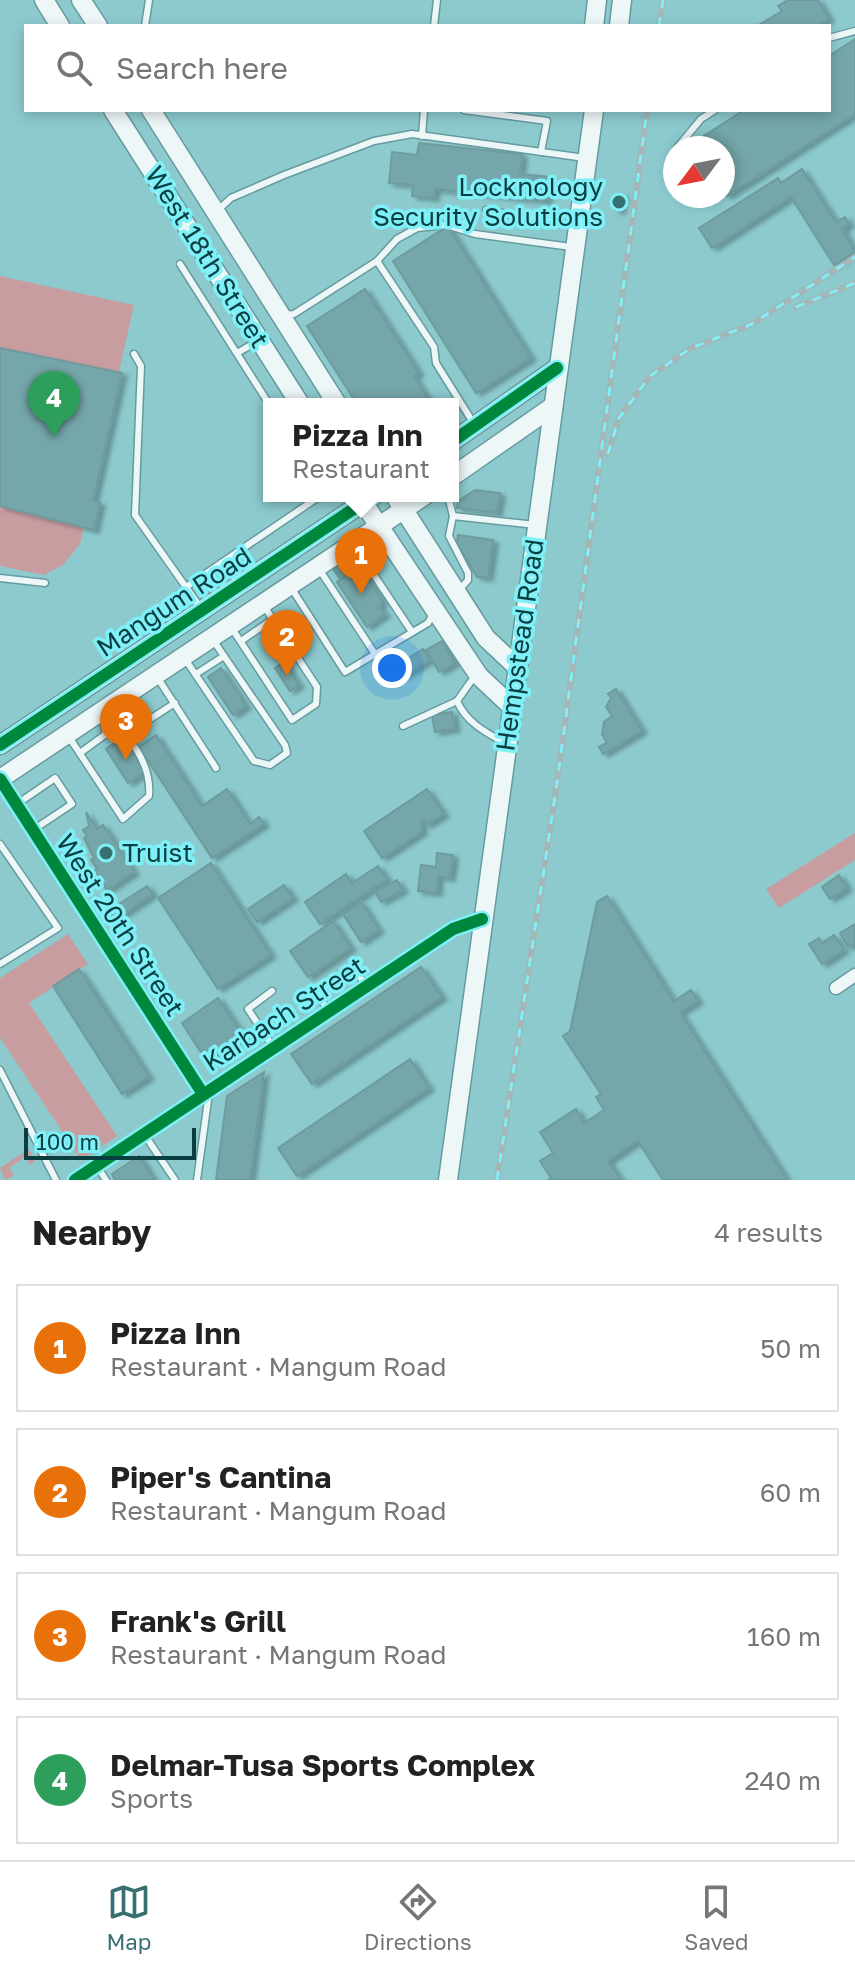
<!DOCTYPE html>
<html lang="en">
<head>
<meta charset="utf-8">
<style>
	:root { --surface:#fff; --page:#f6f6f6; --text:#222; --muted:#767676; --line:#e0e0e0; --accent:#387072 }
	body { margin:0; font-family:"Golos Text",sans-serif; background:var(--page); color:var(--text) }
	.compass { position:absolute; left:663px; top:136px; width:72px; height:72px; border-radius:50%; background:var(--surface); box-shadow:0 4px 12px #0003; rotate:238deg }
	.scale { position:absolute; left:24px; bottom:20px; width:172px; box-sizing:border-box; padding-left:8px; border:4px solid #0a3f41; border-top:0; font-size:22px; line-height:28px; white-space:nowrap; color:#0a3f41; -webkit-text-stroke:6px #7ff0f7; paint-order:stroke }
	.you { position:absolute; left:392px; top:668px; width:28px; height:28px; margin:-20px; border:6px solid #fff; border-radius:50%; background:#1a73e8; box-shadow:0 0 0 12px #1a73e833 }
	.badge { display:grid; place-items:center; width:52px; height:52px; border-radius:50%; background:var(--accent); color:#fff; font-size:26px; font-weight:700 }
	.pin { position:absolute; translate:-50% -66px; filter:drop-shadow(0 2px 4px #0008) }
	.pin::after { content:''; position:absolute; top:42px; width:28px; height:24px; background:inherit; clip-path:polygon(0 0,100% 0,50% 100%) }
	.popup { position:absolute; left:263px; top:398px; width:196px; height:104px; box-sizing:border-box; display:grid; place-content:center; border-radius:0px; background:var(--surface); filter:drop-shadow(0 2px 6px #0005); font-size:26px; white-space:nowrap; color:var(--muted) }
	.popup b { font-size:30px; color:var(--text) }
	.popup::after { content:''; position:absolute; left:50%; top:100%; margin-left:-16px; border:16px solid transparent; border-top-color:var(--surface) }
	.list { margin:0; padding:0; list-style:none }
	h2 { display:flex; justify-content:space-between; align-items:center; height:104px; margin:0; padding:0 32px; font-size:34px }
	h2 small { font-size:26px; font-weight:400; color:var(--muted) }
	.list li { display:grid; grid-template-columns:52px 1fr auto; gap:24px; align-items:center; box-sizing:border-box; height:128px; margin:0 16px 16px; padding:0 16px; border:2px solid var(--line); border-radius:0px }
	.list b { display:block; font-size:30px; white-space:nowrap }
	.list p { margin:0; font-size:26px; white-space:nowrap; color:var(--muted) }
	.list em { font-size:26px; font-style:normal; color:var(--muted) }
	.icon { flex:none; width:44px; height:44px; fill:none; stroke:currentColor; stroke-width:2; stroke-linecap:round; stroke-linejoin:round }
	.map { position:relative; flex:none; width:855px; height:1180px; overflow:hidden }
	.search { position:absolute; background:var(--surface); box-shadow:0 4px 12px #0003; left:24px; right:24px; top:24px; height:88px; display:flex; align-items:center; gap:20px; box-sizing:border-box; padding:0 28px; border-radius:0px; color:var(--muted); font-size:30px }
	.sheet { height:680px; background:var(--surface) }
	nav { display:flex; justify-content:space-around; align-items:center; box-sizing:border-box; height:112px; border-top:2px solid var(--line); background:var(--surface); font-size:22px; color:var(--muted) }
	nav a { display:grid; justify-items:center; gap:4px }
	nav .on { color:var(--accent) }
	.map>svg:first-child { display:block }
	.green { fill:#c89da0 }
	.building { fill:#75a7aa; stroke:#6e9b9d; stroke-width:2; filter:url(#shadow) }
	.lines { fill:none; stroke-linecap:round; stroke-linejoin:round }
	.lane-casing { stroke:#669b9e; stroke-width:9 }
	.street-casing { stroke:#669b9e; stroke-width:15 }
	.secondary-casing { stroke:#669b9e; stroke-width:21 }
	.lane { stroke:#eef7f8; stroke-width:6 }
	.street { stroke:#eef7f8; stroke-width:12 }
	.secondary { stroke:#eef7f8; stroke-width:18 }
	.rail-casing { stroke:#a5b6b7; stroke-width:6 }
	.rail { stroke:#7ff0f7; stroke-width:3; stroke-dasharray:9; stroke-linecap:butt }
	.cycleway-casing { stroke:#7ff0f7; stroke-width:17 }
	.cycleway { stroke:#00873e; stroke-width:12 }
	.poi-dot { fill:#387072; stroke:#7ff0f7; stroke-width:3 }
	.labels { text-anchor:middle; stroke-width:7; stroke-linejoin:round; paint-order:stroke }
	.poi-label { font-size:26px; fill:#0a3f41; stroke:#7ff0f7; text-anchor:end }
	.street-label { font-size:26px; fill:#0a3f41; stroke:#7ff0f7 }
</style>
</head>
<body>
<div class="map">
<svg width="855" height="1180" viewBox="0 0 855 1180">
	<defs>
		<filter id="shadow"><feDropShadow dx="5" dy="3" stdDeviation="2" flood-color="#0004"/></filter>
	</defs>
	<rect width="100%" height="100%" fill="#8ccace"/>
	<g class="green">
		<path d="M0,276L134,305L80,544L63,565L44,575L0,566Z"/>
		<path d="M855,833V860L779,908L766,889Z"/>
		<path d="M68,934L88,964L29,1003L117,1136L81,1160L0,1038V978Z"/>
		<path d="M29,1149L35,1161L30,1165L25,1157L9,1168L14,1175L5,1180L0,1168Z"/>
	</g>
	<g class="building">
		<path d="M788,0H818L829,19L817,26H757L782,11L778,6Z"/>
		<path d="M855,39V114L727,196L723,190V148H696L693,143L744,110H829V56Z"/>
		<path d="M419,143L522,154L520,174L549,177L547,201L435,189L434,198L412,196L413,185L389,183L392,152L417,155Z"/>
		<path d="M802,169L836,222L845,217L849,224L842,229L855,252L834,265L791,197L712,248L699,228L778,178L781,183Z"/>
		<path d="M617,194L623,195L620,211L615,210Z"/>
		<path d="M448,226L531,358L476,393L393,261Z"/>
		<path d="M365,289L419,373L414,376L431,404H357L307,326Z"/>
		<path d="M0,348L122,373L93,501L100,503L94,530L0,506Z"/>
		<path d="M475,490L500,493L497,513L457,508L458,501Z"/>
		<path d="M458,535L493,540L488,578L477,577L457,543Z"/>
		<path d="M346,560L354,571L341,580L333,569Z"/>
		<path d="M361,566L382,601L380,608L385,614L367,627L337,582Z"/>
		<path d="M442,641L455,663L439,672L426,650Z"/>
		<path d="M423,649L430,660L401,677L395,666Z"/>
		<path d="M284,662L299,685L290,691L275,668Z"/>
		<path d="M221,668L246,706L233,715L208,677Z"/>
		<path d="M616,689L642,731L603,754L599,747L607,743L602,734L604,722L612,716L606,707L611,698L608,694Z"/>
		<path d="M452,712L455,729L435,732L432,715Z"/>
		<path d="M156,735L202,806L227,789L250,824L259,817L264,824L212,858L139,747Z"/>
		<path d="M123,737L145,772L128,783L106,749Z"/>
		<path d="M427,789L444,814L427,825L424,820L421,822L422,832L382,858L364,831Z"/>
		<path d="M86,812L97,829L103,825L134,872L107,890L94,871L97,868L91,860L94,858L84,838L87,836L83,830L89,826Z"/>
		<path d="M437,853L453,855L450,878L438,876L437,893L418,891L421,865L436,867Z"/>
		<path d="M211,863L271,955L218,989L158,898Z"/>
		<path d="M378,866L387,879L320,924L305,902L346,874L352,883Z"/>
		<path d="M839,875L847,888L830,899L822,887Z"/>
		<path d="M397,880L403,890L381,902L375,892Z"/>
		<path d="M284,885L293,898L257,922L248,909Z"/>
		<path d="M147,886L153,894L114,920L108,911Z"/>
		<path d="M607,896L674,1001L691,990L698,1001L680,1012L787,1180H663L638,1141L608,1161L621,1180H548L551,1178L540,1161L553,1153L540,1132L576,1109L584,1123L604,1110L596,1097L601,1094L563,1036L570,1031L597,902Z"/>
		<path d="M361,902L379,930L361,942L343,914Z"/>
		<path d="M333,921L351,948L308,977L290,951Z"/>
		<path d="M855,924V943L848,947L840,933Z"/>
		<path d="M834,935L844,950L822,964L809,944L819,938L822,943Z"/>
		<path d="M421,967L442,997L312,1084L291,1054Z"/>
		<path d="M79,969L149,1077L122,1094L53,986Z"/>
		<path d="M218,998L245,1038L208,1063L182,1023Z"/>
		<path d="M410,1059L429,1088L297,1176L278,1148Z"/>
		<path d="M264,1072L250,1180H216L227,1096Z"/>
		<path d="M139,1156L154,1180H115L112,1174Z"/>
	</g>
	<g class="lines">
		<defs>
			<g id="lane">
				<path d="M145,26L149,0"/>
				<path d="M434,26L437,0"/>
				<path d="M829,38L855,31"/>
				<path d="M464,110L547,121L541,152"/>
				<path d="M422,136L424,110"/>
				<path d="M677,148L701,119L715,110"/>
				<path d="M675,165V170"/>
				<path d="M691,196L694,202"/>
				<path d="M218,210L231,198L284,175L374,141L412,134L585,158"/>
				<path d="M486,210L574,226"/>
				<path d="M180,264L269,404"/>
				<path d="M284,315L294,314L377,261"/>
				<path d="M237,353L256,342"/>
				<path d="M134,354L141,366L135,515L200,607"/>
				<path d="M474,424L436,363L434,347L377,261L397,239L417,228L446,225L475,234L571,247"/>
				<path d="M448,496L453,516L536,525"/>
				<path d="M453,516L449,536L468,573V580L460,589"/>
				<path d="M354,545L412,632"/>
				<path d="M319,569L375,654"/>
				<path d="M0,578L45,583"/>
				<path d="M186,587L320,496"/>
				<path d="M292,589L345,672L428,623L433,614"/>
				<path d="M231,627L292,720L316,704L317,687L264,606"/>
				<path d="M241,641L273,619"/>
				<path d="M185,659L254,761L270,765L287,753L285,745L213,640"/>
				<path d="M196,674L224,656"/>
				<path d="M157,677L216,768"/>
				<path d="M474,677L457,701C466,722 485,732 503,742"/>
				<path d="M144,723L175,703"/>
				<path d="M403,726L457,701"/>
				<path d="M69,737L123,819L149,796C152,763 128,733 102,713"/>
				<path d="M80,753L106,734L102,715"/>
				<path d="M17,804L55,778L72,804L33,830"/>
				<path d="M0,844L58,928L0,964"/>
				<path d="M272,991L248,1009L273,1047"/>
				<path d="M329,1011L316,993L353,968L366,985"/>
				<path d="M0,1070L56,1180"/>
				<path d="M144,1134L175,1180"/>
				<path d="M97,1166L106,1180"/>
				<path d="M197,1180L209,1093"/>
			</g>
			<g id="street">
				<path d="M0,779L203,1094"/>
				<path d="M836,988L855,975"/>
				<path d="M75,1180L453,929L482,919"/>
			</g>
			<g id="secondary">
				<path d="M44,0L60,26"/>
				<path d="M81,0L98,26"/>
				<path d="M594,26L597,0"/>
				<path d="M619,26L622,0"/>
				<path d="M113,110L300,404"/>
				<path d="M151,110L337,404"/>
				<path d="M453,441L557,368"/>
				<path d="M453,476L552,407"/>
				<path d="M359,496L479,676L511,706"/>
				<path d="M395,496L486,638L517,667"/>
				<path d="M0,745L373,496"/>
				<path d="M0,779L424,496"/>
				<path d="M448,1180L594,110"/>
			</g>
		</defs>
		<use href="#lane" class="lane-casing"/>
		<use href="#street" class="street-casing"/>
		<use href="#secondary" class="secondary-casing"/>
		<use href="#lane" class="lane"/>
		<use href="#street" class="street"/>
		<use href="#secondary" class="secondary"/>
		<defs>
			<g id="rail">
				<path d="M659,26L663,0"/>
				<path d="M796,307L855,283"/>
				<path d="M608,454L619,418L650,376L691,348L752,324L855,257"/>
				<path d="M497,1180L557,783L647,110"/>
			</g>
		</defs>
		<use href="#rail" class="rail-casing"/>
		<use href="#rail" class="rail"/>
		<defs>
			<g id="cycleway">
				<path d="M453,441L557,368"/>
				<path d="M0,745L373,496"/>
				<path d="M0,779L203,1094"/>
				<path d="M75,1180L453,929L482,919"/>
			</g>
		</defs>
		<use href="#cycleway" class="cycleway-casing"/>
		<use href="#cycleway" class="cycleway"/>
	</g>
	<g class="poi-dot">
		<circle cx="619" cy="202" r="8"/>
		<circle cx="106" cy="853" r="8"/>
	</g>
	<g class="labels">
		<g class="poi-label">
			<text x="603" y="196">Locknology<tspan x="603" dy="30">Security Solutions</tspan></text>
			<text x="122" y="862" text-anchor="start">Truist</text>
		</g>
		<g class="street-label">
			<text transform="translate(207 257) rotate(58)" y="9">West 18th Street</text>
			<text transform="translate(174 602) rotate(-33)" y="9">Mangum Road</text>
			<text transform="translate(520 645) rotate(-82)" y="9">Hempstead Road</text>
			<text transform="translate(120 925) rotate(57)" y="9">West 20th Street</text>
			<text transform="translate(284 1014) rotate(-33)" y="9">Karbach Street</text>
		</g>
	</g>
</svg>
<svg class="compass" viewBox="-18 -18 36 36"><path d="M0-13l5 13h-10z" fill="#e53935"/><path d="M0 13l5-13h-10z" fill="#767676"/></svg>
<div class="scale">100 m</div>
<div class="you"></div>
<div class="pin badge" style="left:361px;top:594px;background:#e8710a">1</div>
<div class="popup"><b>Pizza Inn</b>Restaurant</div>
<div class="pin badge" style="left:287px;top:676px;background:#e8710a">2</div>
<div class="pin badge" style="left:126px;top:760px;background:#e8710a">3</div>
<div class="pin badge" style="left:54px;top:437px;background:#2e9e5b">4</div>
<div class="search"><svg class="icon" aria-label="search" viewBox="0 0 24 24"><circle cx="10" cy="10" r="6"/><path d="M15 15l6 6"/></svg>Search here</div>
</div>
<section class="sheet">
<h2>Nearby<small>4 results</small></h2>
<ul class="list">
<li><span class="badge" style="background:#e8710a">1</span><div><b>Pizza Inn</b><p>Restaurant · Mangum Road</p></div><em>50 m</em></li>
<li><span class="badge" style="background:#e8710a">2</span><div><b>Piper's Cantina</b><p>Restaurant · Mangum Road</p></div><em>60 m</em></li>
<li><span class="badge" style="background:#e8710a">3</span><div><b>Frank's Grill</b><p>Restaurant · Mangum Road</p></div><em>160 m</em></li>
<li><span class="badge" style="background:#2e9e5b">4</span><div><b>Delmar-Tusa Sports Complex</b><p>Sports</p></div><em>240 m</em></li>
</ul>
</section>
<nav>
<a class="on"><svg class="icon" aria-label="map" viewBox="0 0 24 24"><path d="M3 6l6-2 6 2 6-2v14l-6 2-6-2-6 2zM9 4v14M15 6v14"/></svg>Map</a>
<a><svg class="icon" aria-label="directions" viewBox="0 0 24 24"><path d="M12 3l9 9-9 9-9-9zM9 14v-3h6M13 9l2 2-2 2"/></svg>Directions</a>
<a><svg class="icon" aria-label="saved" viewBox="0 0 24 24"><path d="M7 4h10v16l-5-4-5 4z"/></svg>Saved</a>
</nav>
</body>
</html>
